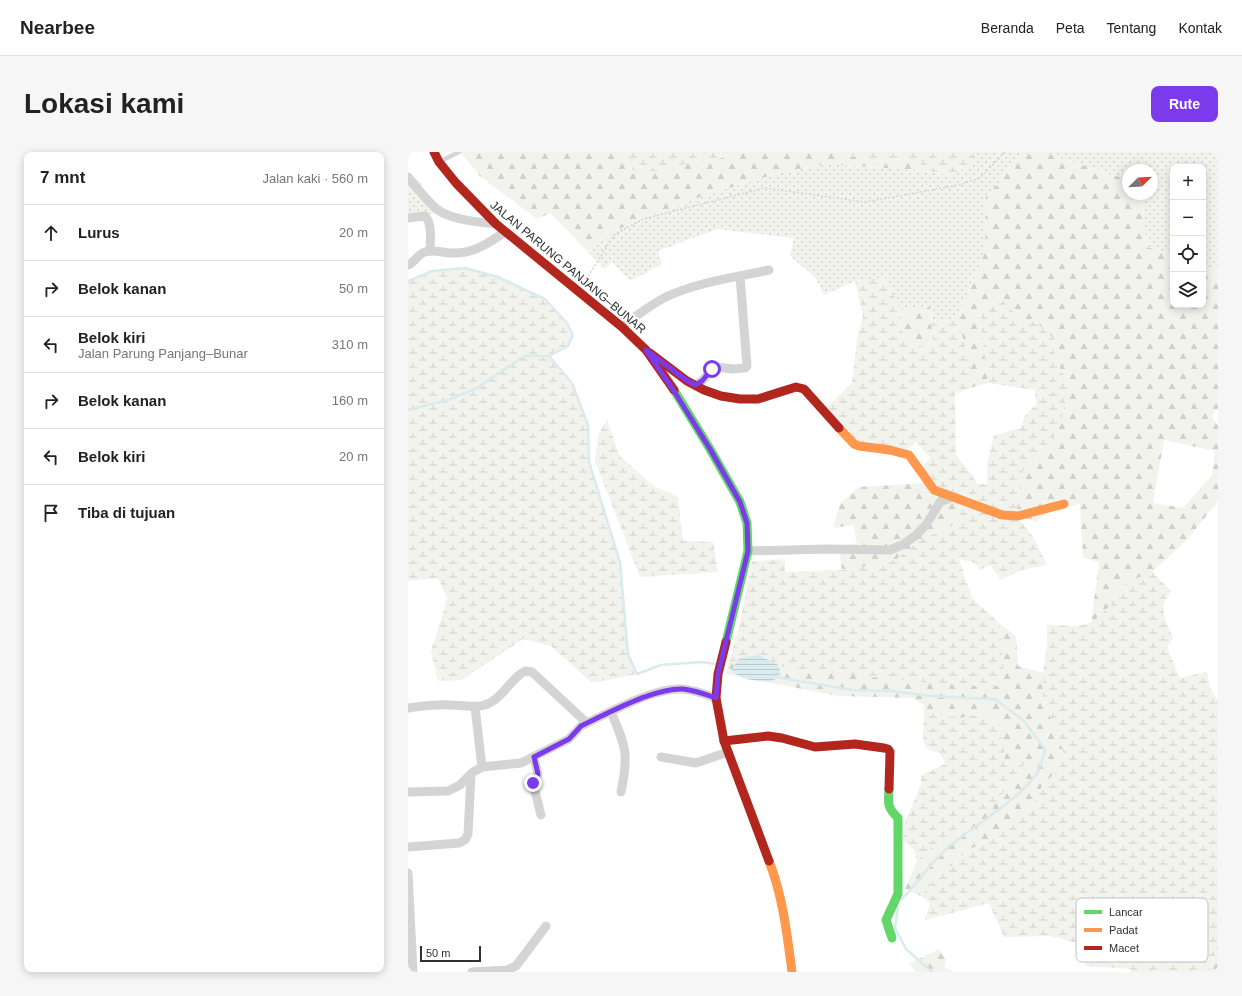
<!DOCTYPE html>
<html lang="id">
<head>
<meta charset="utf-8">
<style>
	:root { --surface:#fff; --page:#f6f6f6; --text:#222; --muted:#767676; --line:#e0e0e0; --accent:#7c3aed }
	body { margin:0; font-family:Helvetica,sans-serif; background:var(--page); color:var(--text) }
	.controls { position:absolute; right:12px; top:12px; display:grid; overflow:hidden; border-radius:8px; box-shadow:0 2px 10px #0003 }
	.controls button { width:36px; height:36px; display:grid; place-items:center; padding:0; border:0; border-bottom:1px solid var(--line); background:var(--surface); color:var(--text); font:20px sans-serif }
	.compass { position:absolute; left:714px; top:12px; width:36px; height:36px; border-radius:50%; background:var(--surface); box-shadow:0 2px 10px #0003; rotate:66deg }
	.scale { position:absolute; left:12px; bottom:10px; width:61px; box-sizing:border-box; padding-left:4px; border:2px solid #303030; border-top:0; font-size:11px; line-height:14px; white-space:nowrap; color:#303030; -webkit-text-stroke:3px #fff; paint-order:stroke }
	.stop { position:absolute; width:12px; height:12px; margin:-9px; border:3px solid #7c3aed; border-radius:50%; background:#fff }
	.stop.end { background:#7c3aed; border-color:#fff; box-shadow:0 1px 4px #0008 }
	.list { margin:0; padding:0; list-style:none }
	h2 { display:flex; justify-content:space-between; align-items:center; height:52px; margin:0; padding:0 16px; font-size:17px }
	h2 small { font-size:13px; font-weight:400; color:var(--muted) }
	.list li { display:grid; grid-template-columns:26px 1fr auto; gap:12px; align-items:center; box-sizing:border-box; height:56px; padding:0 16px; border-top:1px solid var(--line) }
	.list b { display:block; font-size:15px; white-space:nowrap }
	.list p { margin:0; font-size:13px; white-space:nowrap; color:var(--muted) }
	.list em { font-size:13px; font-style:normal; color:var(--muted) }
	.icon { flex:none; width:22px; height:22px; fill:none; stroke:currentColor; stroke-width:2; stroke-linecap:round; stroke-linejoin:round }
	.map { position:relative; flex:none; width:810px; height:820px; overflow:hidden; border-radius:8px }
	header { display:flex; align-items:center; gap:24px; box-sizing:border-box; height:56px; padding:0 20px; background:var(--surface); border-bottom:1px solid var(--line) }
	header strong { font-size:19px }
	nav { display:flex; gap:22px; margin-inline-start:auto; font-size:14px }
	.intro { display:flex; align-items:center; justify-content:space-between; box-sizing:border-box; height:96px; padding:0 24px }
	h1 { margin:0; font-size:28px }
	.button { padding:10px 18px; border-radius:8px; background:var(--accent); color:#fff; font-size:14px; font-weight:700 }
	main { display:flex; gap:24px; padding:0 24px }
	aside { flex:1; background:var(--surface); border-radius:8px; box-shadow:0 2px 10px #0003 }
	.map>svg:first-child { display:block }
	.grass { fill:url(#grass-dots) }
	.forest { fill:url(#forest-firs); fill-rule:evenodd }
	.wetland { fill:url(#wetland-marsh) }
	.water { fill:url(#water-rules) }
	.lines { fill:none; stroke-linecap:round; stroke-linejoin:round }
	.stream { stroke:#daebef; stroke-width:2.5 }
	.path { stroke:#d4d4d4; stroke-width:1.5; stroke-dasharray:2 2; stroke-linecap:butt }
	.lane { stroke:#d4d4d4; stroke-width:4.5 }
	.street { stroke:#d4d4d4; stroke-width:9 }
	.fast { stroke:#63d668; stroke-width:9 }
	.slow { stroke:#ff974d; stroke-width:9 }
	.jam { stroke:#b3261e; stroke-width:9 }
	.route { stroke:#7c3aed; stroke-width:5 }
	.labels { text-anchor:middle; stroke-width:4; stroke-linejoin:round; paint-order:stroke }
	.street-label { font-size:12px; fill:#303030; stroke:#fff }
	.key { fill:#fff; stroke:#c1c1c1; stroke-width:1 }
	.key-label { font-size:11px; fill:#303030 }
</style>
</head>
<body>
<header>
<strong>Nearbee</strong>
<nav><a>Beranda</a><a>Peta</a><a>Tentang</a><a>Kontak</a></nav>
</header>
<div class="intro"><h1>Lokasi kami</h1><a class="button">Rute</a></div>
<main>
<aside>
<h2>7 mnt<small>Jalan kaki · 560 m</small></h2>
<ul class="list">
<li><svg class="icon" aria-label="ahead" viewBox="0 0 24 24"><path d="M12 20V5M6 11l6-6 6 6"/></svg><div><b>Lurus</b></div><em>20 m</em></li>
<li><svg class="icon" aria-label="right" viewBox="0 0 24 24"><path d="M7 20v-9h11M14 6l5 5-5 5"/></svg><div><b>Belok kanan</b></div><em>50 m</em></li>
<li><svg class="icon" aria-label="left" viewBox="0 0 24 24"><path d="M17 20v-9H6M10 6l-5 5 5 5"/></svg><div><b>Belok kiri</b><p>Jalan Parung Panjang–Bunar</p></div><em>310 m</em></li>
<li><svg class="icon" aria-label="right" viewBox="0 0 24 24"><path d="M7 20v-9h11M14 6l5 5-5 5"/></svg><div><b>Belok kanan</b></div><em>160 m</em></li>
<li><svg class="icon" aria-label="left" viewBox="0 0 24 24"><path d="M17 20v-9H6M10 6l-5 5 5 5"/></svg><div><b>Belok kiri</b></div><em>20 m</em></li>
<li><svg class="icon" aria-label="arrive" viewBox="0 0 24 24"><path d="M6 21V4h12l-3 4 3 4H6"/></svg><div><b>Tiba di tujuan</b></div></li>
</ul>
</aside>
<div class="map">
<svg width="810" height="820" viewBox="0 0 810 820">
	<defs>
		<pattern id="grass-dots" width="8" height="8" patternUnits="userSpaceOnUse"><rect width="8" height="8" fill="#f1f3ec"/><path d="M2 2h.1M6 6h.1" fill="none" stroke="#cfd1cb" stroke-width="1.8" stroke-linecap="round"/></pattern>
		<pattern id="forest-firs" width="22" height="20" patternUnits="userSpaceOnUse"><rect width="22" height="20" fill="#f1f3ec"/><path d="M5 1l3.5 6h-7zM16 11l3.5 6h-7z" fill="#cfd1cb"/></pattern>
		<pattern id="wetland-marsh" width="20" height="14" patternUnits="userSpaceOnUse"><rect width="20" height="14" fill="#f1f3ec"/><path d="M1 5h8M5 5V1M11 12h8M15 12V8" fill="none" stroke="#cfd1cb"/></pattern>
		<pattern id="water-rules" width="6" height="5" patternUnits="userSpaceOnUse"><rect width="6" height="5" fill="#daebef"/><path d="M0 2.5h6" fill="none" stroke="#bbcacd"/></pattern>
	</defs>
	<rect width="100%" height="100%" fill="#fff"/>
	<g class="grass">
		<path d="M566,0H628L608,4L589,33L578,43L577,100L549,167L524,170L522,155L492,158L477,125L447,129L416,143L407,125L382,104L386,86L309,77L250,99L254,112L222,129L204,110L197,117L180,100L208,78L292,45L364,23L417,12L519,19L542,23L568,2Z"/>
		<path d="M634,0H810V118L795,113V15H765V103L739,95L734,42H744V18H720V28Z"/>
		<path d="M0,22L15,32L6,38L28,62L0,61Z"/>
	</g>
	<g class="forest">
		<path d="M52,0H218L223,17L226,19H251L280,11L314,6L326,0H424L466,9L496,7L511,10L522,19L417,12L364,23L292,45L208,78L180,100L142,61L129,67L72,24Z"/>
		<path d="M628,0H634L720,28V42H734L739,95L765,103V153H795V113L810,118V256L804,263L806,268L810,273V349L780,387L744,420L716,432L706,445L703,453L683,471L691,410L675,406L672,352L642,358L628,370L608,363L615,319L642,294L660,233L646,203L645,186L629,171L611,167L592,146L574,158L573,171L580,231L562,236V210L549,167L577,100L578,43L589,33L608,4ZM756,288L807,299L804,323L775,356L745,351Z"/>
		<path d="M522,155L525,188L518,195L496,189L492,158Z"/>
		<path d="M519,331L554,352L551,366L548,371L542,375L512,388L489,407L473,412L434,418L431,394L449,391L446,373L425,376L432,352L450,335Z"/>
		<path d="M592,472L608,484L610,514L635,521V547L653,590L655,601L653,611L647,621L634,634L626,651L619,659L590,684L560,698L541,716L531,722L513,744L497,737L509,709L537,685L620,607L597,609L576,561L553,566L516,560V553L505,546L430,544L318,522L321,509L431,521L596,523Z"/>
		<path d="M810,793V820H801Z"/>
		<path d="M531,797L538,808L536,815L546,820H508L501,812Z"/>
	</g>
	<g class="wetland">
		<path d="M218,0H326L314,6L280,11L251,19H226L223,17Z"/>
		<path d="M424,0H566L568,2L562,15L542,23L522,19L511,10L496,7L466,9Z"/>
		<path d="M57,116L90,125L137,147L159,171L165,183L160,194L141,204L164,231L180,273L181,310L212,410L220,502L229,522L184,531L143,494L115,487L53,528L30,529L23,499L34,465L39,446L30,426L0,429V129L24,119Z"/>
		<path d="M477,125L492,158L496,189L518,195L525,188L524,170L549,167L562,210V236L547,242L548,303L564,323L569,332H579V312L586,283L613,276L617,263L628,253L627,238L580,231L573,171L574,158L592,146L611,166L629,171L645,186L646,203L660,233L655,262L642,294L615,319L608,363L625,385L639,413L613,418L593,428L582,413L572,418L567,411L551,407L564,446L592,472L596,523L589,534H562L490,528L321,509L332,472L344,409L377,407V420L434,418L473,412L489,407L512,388L542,375L548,371L551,366L553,352L510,318L522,306L508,290L492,305L450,296L415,259L444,231L449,187L455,164L447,129Z"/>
		<path d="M199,267L211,303L244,333L270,345L275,389L305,390L310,420L232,425L187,309L190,284Z"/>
		<path d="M744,420L763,439C748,457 758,467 765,486L760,493V497L771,524L774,526L799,519L802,536L810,548V793L801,820H723V817L677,814L676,793L643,784L596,785L581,751L517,768L522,751L513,744L531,722L541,716L560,698L590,684L619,659L626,651L634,634L647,621L653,611L655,601L653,590L635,547V521L639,491V473L670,474L683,471L703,453L706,445L716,432Z"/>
		<path d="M516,560L553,566L576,561L593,573L597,609L620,607L588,650L537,685L509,709L506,698L495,688L496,673L513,632V623L537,612L532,601L520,598L515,589Z"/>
	</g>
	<path class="water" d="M350,503L369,512L373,521L364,530C350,529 333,529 323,518L332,506Z"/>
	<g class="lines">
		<g class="stream">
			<path d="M0,129L24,119L57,116L90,125L137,147L159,171L165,183L160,194L141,204H116L69,236L40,248L0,258"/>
			<path d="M141,204L164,231L180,273L181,310L212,410L220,502L229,522L253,513L294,510L307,512"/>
			<path d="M367,525L444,538L484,539L523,544L559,546L587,547L615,568L637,597C635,605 633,616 628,623C605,652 571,670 543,693C524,708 511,730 494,747"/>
			<path d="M490,755L487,776L498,797L524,820"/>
		</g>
		<path class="path" d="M176,131L206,83L235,67L357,36L457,50L551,33L572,26L597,0"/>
		<path class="lane" d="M33,9L51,0"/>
		<g class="street">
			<path d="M0,25C9,36 19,49 30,58C44,68 71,70 88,72"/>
			<path d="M0,66L17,64C25,73 22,88 22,99"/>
			<path d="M0,113C7,110 10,102 17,100C25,97 36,101 44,101C66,102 80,91 97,80"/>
			<path d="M214,175C229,163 243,152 260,144C291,130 328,125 361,118"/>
			<path d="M287,233L294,229L304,217L308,215L325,217L337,216L339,214L332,124"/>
			<path d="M340,399L418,397L482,398L494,393L507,384L518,373L532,350L544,345"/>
			<path d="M67,555L74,615"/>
			<path d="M0,556C14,554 29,552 43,553C58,553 72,558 85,549C97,541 104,526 117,519L124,520L179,571"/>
			<path d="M203,560C218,595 221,602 213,640"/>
			<path d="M126,605L130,622L125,631L133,663"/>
			<path d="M253,605L288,611L320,600"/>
			<path d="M0,640L40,639L52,633L65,620L74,615L113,611L161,587L173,574L179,571C205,559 246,535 275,537C286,538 297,542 308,546"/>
			<path d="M0,695L51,691L57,688L60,682L63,623"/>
			<path d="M0,721L5,820"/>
			<path d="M64,820L99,818L108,814L138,774"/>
		</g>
		<g class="fast">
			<path d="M266,238L302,297L332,350L339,371L340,399L318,490"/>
			<path d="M481,637C480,652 479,655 490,666V742L478,768L484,786"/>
		</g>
		<g class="slow">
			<path d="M431,276L446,292L451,294L482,298L501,303L526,338L594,363L610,364L656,352"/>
			<path d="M361,709C375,745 379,782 384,820"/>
		</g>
		<g class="jam">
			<path d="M26,0L31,10L48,31L88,72L214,175L238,198L266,238"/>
			<path d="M242,201L279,229L296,238L313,244L332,247H350L388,235L396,237L431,276"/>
			<path d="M318,490L310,522L308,546L316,589L361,709"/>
			<path d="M316,589L360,584L374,586L407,595L447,592L476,596L480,597L482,600L481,637"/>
		</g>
	</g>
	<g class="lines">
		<path class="route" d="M125,631L130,622L126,605L161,587L173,574L179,571C205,559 246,536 275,537C286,538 297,542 308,546L310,522L340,399L339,371L332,350L302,297L266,239L238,198L278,228L287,233L294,229L304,217"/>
	</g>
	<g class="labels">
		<g class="street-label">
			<text transform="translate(160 115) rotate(40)" y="4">JALAN PARUNG PANJANG–BUNAR</text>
		</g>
	</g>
	<rect x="668" y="746" width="132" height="64" rx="6" class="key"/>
	<rect x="676" y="758" width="18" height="4" fill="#63d668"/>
	<rect x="676" y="776" width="18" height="4" fill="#ff974d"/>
	<rect x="676" y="794" width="18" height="4" fill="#b3261e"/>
	<g class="key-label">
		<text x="701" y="764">Lancar</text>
		<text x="701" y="782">Padat</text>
		<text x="701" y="800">Macet</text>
	</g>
</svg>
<div class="controls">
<button>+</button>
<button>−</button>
<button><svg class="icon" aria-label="locate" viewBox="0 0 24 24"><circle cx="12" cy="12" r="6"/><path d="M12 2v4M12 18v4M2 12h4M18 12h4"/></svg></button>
<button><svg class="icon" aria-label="layers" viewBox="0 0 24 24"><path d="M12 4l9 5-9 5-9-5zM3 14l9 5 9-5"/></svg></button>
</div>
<svg class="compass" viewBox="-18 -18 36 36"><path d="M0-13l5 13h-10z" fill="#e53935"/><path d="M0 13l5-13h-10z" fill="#767676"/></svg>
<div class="scale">50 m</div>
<div class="stop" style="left:304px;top:217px"></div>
<div class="stop end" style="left:125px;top:631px"></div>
</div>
</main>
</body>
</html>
